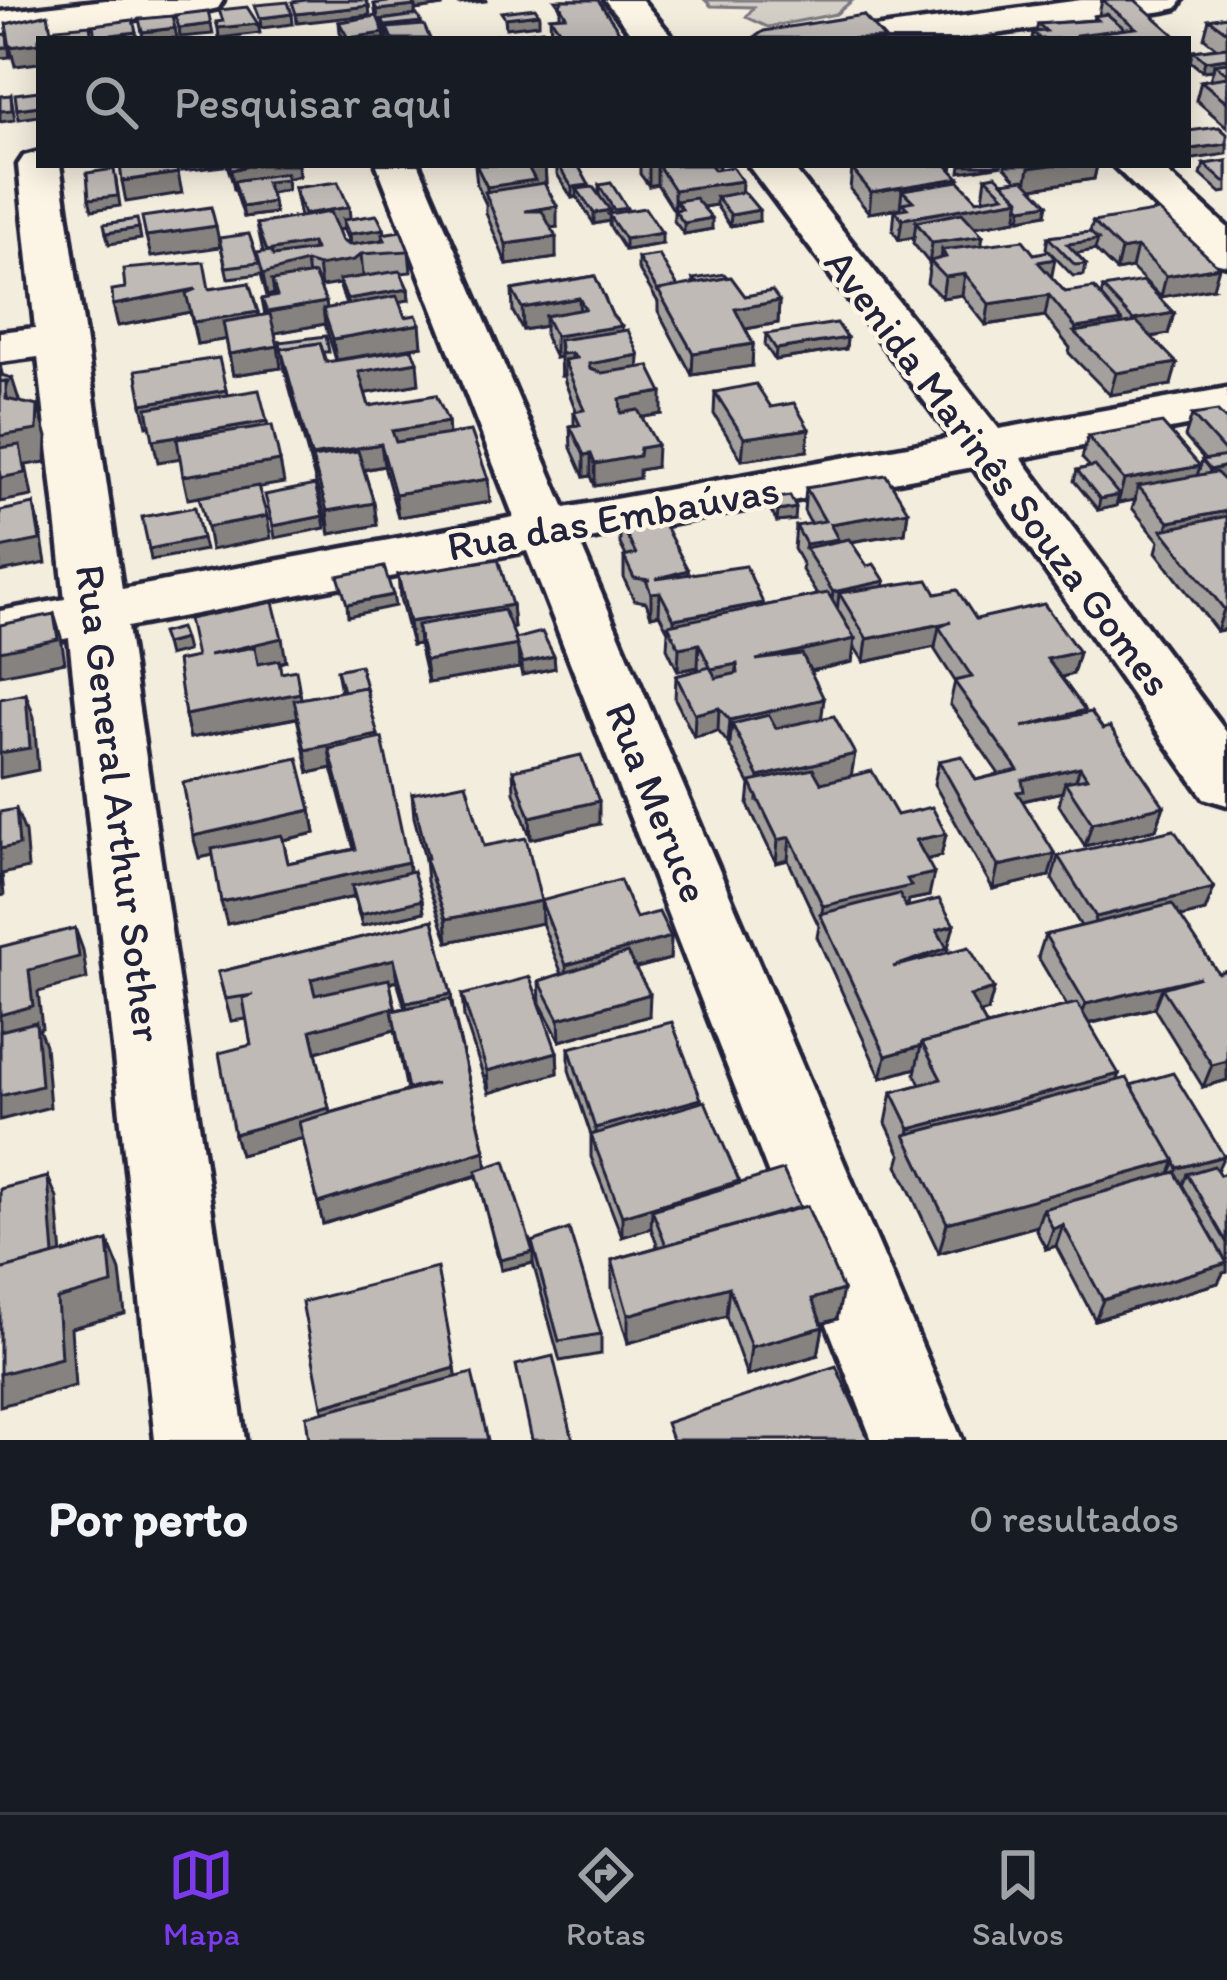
<!DOCTYPE html>
<html lang="pt">
<head>
<meta charset="utf-8">
<style>
	:root { --surface:#171b24; --page:#242831; --text:#f1f3f6; --muted:#9ea1a6; --line:#363941; --accent:#7c3aed }
	body { margin:0; font-family:Itim,sans-serif; background:var(--page); color:var(--text) }
	.list { margin:0; padding:0; list-style:none }
	h2 { display:flex; justify-content:space-between; align-items:center; height:156px; margin:0; padding:0 48px; font-size:51px }
	h2 small { font-size:39px; font-weight:400; color:var(--muted) }
	.icon { flex:none; width:66px; height:66px; fill:none; stroke:currentColor; stroke-width:2; stroke-linecap:round; stroke-linejoin:round }
	.map { position:relative; flex:none; width:1227px; height:1440px; overflow:hidden }
	.search { position:absolute; background:var(--surface); box-shadow:0 6px 30px #0003; left:36px; right:36px; top:36px; height:132px; display:flex; align-items:center; gap:30px; box-sizing:border-box; padding:0 42px; border-radius:0px; color:var(--muted); font-size:45px }
	.sheet { height:372px; background:var(--surface) }
	nav { display:flex; justify-content:space-around; align-items:center; box-sizing:border-box; height:168px; border-top:3px solid var(--line); background:var(--surface); font-size:33px; color:var(--muted) }
	nav a { display:grid; justify-items:center; gap:6px }
	nav .on { color:var(--accent) }
	.map>svg:first-child { display:block }
	.green { fill:#d4cfc6; stroke:#7b7880; stroke-width:3 }
	.lines { fill:none; stroke-linecap:round; stroke-linejoin:round }
	.minor-casing { stroke:#22223b; stroke-width:9 }
	.minor { fill:#fcf5e5; fill-rule:evenodd }
	.wall { fill:#a4a09d; stroke:#22223b; stroke-width:3; fill-rule:evenodd }
	.shaded-wall { fill:#86827f; stroke:#22223b; stroke-width:3 }
	.building { fill:#bfbab6; stroke:#22223b; stroke-width:3 }
	.labels { text-anchor:middle; stroke-width:9; stroke-linejoin:round; paint-order:stroke }
	.street-label { font-size:42px; fill:#22223b; stroke:#fcf5e5 }
</style>
</head>
<body>
<div class="map">
<svg width="1227" height="1440" viewBox="0 0 1227 1440">
	<rect width="100%" height="100%" fill="#f3edde"/>
	<filter id="ink" filterUnits="userSpaceOnUse"><feTurbulence type="fractalNoise" baseFrequency=".00833" numOctaves="2"/><feDisplacementMap in="SourceGraphic" scale="24" xChannelSelector="R" yChannelSelector="G"/><feConvolveMatrix kernelMatrix="1 2 1 2 8 2 1 2 1" color-interpolation-filters="sRGB"/></filter>
	<g filter="url(#ink)">
		<path class="green" d="M705,0H853L836,14L768,27L746,17L754,7L711,6Z"/>
		<g class="lines">
			<defs>
				<g id="minor">
					<path d="M106,0H223L218,8L205,11L0,34V12Z"/>
					<path d="M605,0H642L674,39H635Z"/>
					<path d="M1081,0H1182L1177,8L1164,11L958,39H855L861,31L874,28Z"/>
					<path d="M39,152V165H60L122,589L514,517L377,165H419L565,508L952,438L748,165H791L999,429L1227,388V418L1021,458L1227,733V805L1204,798L973,467L579,541L962,1440H872L527,551L127,627L245,1440H155L69,638L0,651V611L65,599L38,357L0,362V332L35,328L18,165L24,156Z"/>
					<path d="M1113,165H1159L1227,227V265L1211,261Z"/>
				</g>
			</defs>
			<use href="#minor" class="minor-casing"/>
			<use href="#minor" class="minor"/>
		</g>
		<g class="wall">
			<path d="M383,0H442V6L415,10V15L430,39H388L383,29L382,20H378L385,39H344L340,32L339,22L376,17L374,4L383,3Z"/>
			<path d="M555,0H598L621,39H552L551,37L550,17L560,16V7Z"/>
			<path d="M1102,0L1179,39H1032L1033,32H1036L1038,24L1093,20L1094,16L1099,15Z"/>
			<path d="M1227,16V127L1196,100L1201,81L1210,79L1213,70L1202,71L1190,61L1193,51L1217,48L1204,38L1209,19Z"/>
			<path d="M1227,161V192L1221,193L1201,175L1204,164Z"/>
			<path d="M227,165H298L299,176L286,179L287,190L270,193L275,213L244,217Z"/>
			<path d="M475,165H545L546,183L535,185L557,227L551,228L556,258L507,265L486,213V204L477,185Z"/>
			<path d="M551,165H578L589,187L599,195V185L662,244L625,250L609,225V221L594,224L577,197L572,198L557,174V168H552Z"/>
			<path d="M640,165H719V169L742,181L741,192L759,221L730,226L716,205L703,207L712,229L684,234L674,221V211L657,184L649,186L640,174Z"/>
			<path d="M855,165H953L952,171L959,178V181L977,200L983,199L986,177L1003,182L1017,180L1005,167V165H1097L1094,179L1032,188L1046,214L1020,219L1017,216L1016,220L974,227L981,245L1051,277L1065,292L1101,296L1103,288L1174,313L1168,334L1152,337L1171,385L1110,395L1069,353L1070,348L1045,316L986,325L962,295L942,298L927,283L930,264L913,243L914,237L899,240L893,231L895,210H900V208L869,213L850,189L852,169L858,168Z"/>
			<path d="M294,188L350,219L384,229L385,233L409,251L411,272L401,273L408,289L409,300L399,301L405,317L422,346L336,360L325,324L275,333L281,368L233,375L226,339L197,344L190,312L118,326L209,289L258,316L265,315L262,299L274,297V294L267,296L261,274L228,278L219,238L259,263L263,252L257,224L300,217ZM344,229V231L350,244L342,241L338,230ZM339,284L346,305L327,309L320,286Z"/>
			<path d="M1093,222L1213,288L1161,297L1132,268L1116,271L1095,250L1076,253L1086,264L1084,275L1073,276L1046,248L1048,237L1090,232Z"/>
			<path d="M638,258L678,287L693,284V279L745,296L779,301L778,323L746,329L753,344L752,366L692,375L658,311V302L638,269Z"/>
			<path d="M595,276L612,315L639,355L638,368L662,414L642,417L656,467L639,470V478L595,486L591,476L584,477L571,448L570,426L574,425V412L576,411L565,382L564,376H561L560,357L555,358L545,337V326L523,330L513,312L512,290Z"/>
			<path d="M766,334L847,338L846,349L775,360L765,345Z"/>
			<path d="M280,342L330,362L419,384L365,393L369,406L448,422L449,434L490,502L398,517L384,466L364,470L374,503L377,525L330,534L285,371Z"/>
			<path d="M715,392L771,407L807,451L742,460L714,414Z"/>
			<path d="M1192,415L1227,421V629L1217,631L1156,552L1159,541L1132,508L1135,500L1117,502L1116,506L1098,510L1074,481L1077,470L1090,467L1082,458L1088,436L1200,466L1197,475L1202,460H1205L1185,437Z"/>
			<path d="M806,488L908,511L905,533L851,542L867,566L885,581L884,586L936,594L976,619L1079,652L1073,674L1061,677L1085,710L1084,714L1103,729L1164,806L1156,829L1085,846L1059,805L1062,792L1023,801L1049,876L993,889L934,784L939,761L976,780L999,774L950,704L955,681L935,650V647L864,662L854,646L852,662L810,671L822,719L851,776L897,815L946,834L941,856L926,860L929,896L909,900L907,907L949,948L946,949L945,953L994,989L988,1011L980,1014L987,1026L1067,1006L1038,957L1045,935L1081,926L1052,879L1058,856L1214,888L1205,911L1180,917L1218,973L1227,970V1080L1203,1087L1154,1008L1089,1024L1116,1081L1131,1085L1220,1175L1227,1173V1272L1223,1273L1218,1283L1095,1320L1056,1246L1046,1249L1036,1230L1037,1226L939,1253L898,1166L901,1155L886,1123L892,1092L920,1085L915,1074L916,1068L881,1078L817,937L819,926L788,860L776,863L748,805L750,785L730,747V742L728,743L718,731L694,737L675,699L676,676L699,670L698,667L678,671L667,648L668,631L659,614L651,616L646,602L634,600L624,579V557L626,556L620,544V522L688,570V574L763,603V606L817,595L802,570L803,565L794,549L796,526L811,524L804,511Z"/>
			<path d="M772,499L795,520L777,522L771,511Z"/>
			<path d="M398,575L512,605L514,628H511L515,638L554,656L555,668L522,675L519,664V668L428,683L419,644L412,645L400,598Z"/>
			<path d="M196,657L286,661L279,663L281,673L301,699L341,692L337,670L424,912L362,926L354,897L227,924L213,855L199,858L311,810L315,833L283,840L288,863L354,849L332,768L309,773L297,718L190,738L185,715Z"/>
			<path d="M513,770L599,824L531,839L514,792Z"/>
			<path d="M412,794L484,846L541,901L542,923L448,942L427,882L425,859L414,817Z"/>
			<path d="M541,901L636,918L671,937L670,959L636,968L649,1016L560,1041L540,1003L539,981L562,974L542,923Z"/>
			<path d="M433,920L451,994L453,1009L485,1151L487,1167L533,1252L532,1242L601,1334V1354L560,1361L533,1263L501,1270L477,1176L323,1224L303,1138L240,1155L234,1134L251,1045L247,1019L231,1021L218,972ZM397,981L405,1008L395,1010L390,983ZM395,1030L407,1091L330,1113L316,1052Z"/>
			<path d="M462,995L557,1052L558,1073L489,1093L464,1017Z"/>
			<path d="M569,1048L701,1102L739,1184L837,1319L822,1324L823,1327L818,1355L747,1376L726,1316L628,1343L612,1289V1260L658,1247L651,1228L622,1237L591,1157V1135L569,1070Z"/>
		</g>
		<g class="shaded-wall">
			<path d="M414,0H442V6L415,10Z"/>
			<path d="M459,0H486V1L459,4Z"/>
			<path d="M369,6L370,15L297,23L296,14Z"/>
			<path d="M415,6V16L378,20L377,10Z"/>
			<path d="M292,14L293,24L261,28L260,18Z"/>
			<path d="M539,14V24L506,28L505,18Z"/>
			<path d="M421,22L422,31L387,28L388,36H386L385,26Z"/>
			<path d="M211,24L213,34L180,37L179,28Z"/>
			<path d="M258,24L260,33L219,38L218,28Z"/>
			<path d="M175,28L177,38L143,39L142,32Z"/>
			<path d="M136,32L137,39H96L95,37Z"/>
			<path d="M384,33L385,39H348V38Z"/>
			<path d="M7,34L10,57L0,58V48Z"/>
			<path d="M621,34V39H576Z"/>
			<path d="M39,43V63L15,66L10,47Z"/>
			<path d="M1227,58V68L1214,64L1213,70L1202,71L1205,61Z"/>
			<path d="M11,95L15,120L0,122V111Z"/>
			<path d="M39,106V116L19,119L17,109Z"/>
			<path d="M1227,144V154L1188,160L1191,149Z"/>
			<path d="M180,165H224V166L181,171Z"/>
			<path d="M252,165H298L299,176L286,179L287,190L268,193L234,181V190L231,170Z"/>
			<path d="M527,165H545L546,183L487,197V187Z"/>
			<path d="M649,165H657V184L649,186Z"/>
			<path d="M961,165H1003L960,172Z"/>
			<path d="M1052,165H1097L1094,179L1025,189L1029,168Z"/>
			<path d="M178,173L182,193L126,202L122,181Z"/>
			<path d="M959,178L956,199L913,201L902,190L900,208L869,213L871,192Z"/>
			<path d="M116,180L120,206L92,210L89,199Z"/>
			<path d="M742,181L741,201L716,197V205L682,210L676,201L674,211V190Z"/>
			<path d="M589,185V195L577,189V197L572,198V187Z"/>
			<path d="M1020,199L1016,220L926,235L916,222L914,237L899,240L902,219Z"/>
			<path d="M273,202L275,213L244,217L242,207Z"/>
			<path d="M1048,204L1046,214L1020,219L1022,208Z"/>
			<path d="M557,206V227L525,232V211Z"/>
			<path d="M349,207L351,227L343,220L344,229L307,234L304,214Z"/>
			<path d="M610,210L609,221L594,224V213Z"/>
			<path d="M759,210V221L730,226L731,215Z"/>
			<path d="M712,218V229L684,234V223Z"/>
			<path d="M216,226L220,247L151,257L146,236Z"/>
			<path d="M139,228L141,239L109,244L106,233Z"/>
			<path d="M384,229L385,239L382,234L383,240L350,245L349,234Z"/>
			<path d="M662,233V244L625,250V239Z"/>
			<path d="M983,236L979,257H946L942,250L941,262L929,264L932,243Z"/>
			<path d="M556,237V258L507,265L506,244Z"/>
			<path d="M1098,240L1095,250L1065,255L1067,244Z"/>
			<path d="M312,243L315,264L306,262L309,284L272,281L274,294L267,296L263,274L267,251Z"/>
			<path d="M1137,247L1132,268L1116,271L1121,250Z"/>
			<path d="M361,254L363,275L357,281L321,287L318,266Z"/>
			<path d="M1055,259L1051,280L1038,262Z"/>
			<path d="M1219,267L1213,288L1161,297L1166,276Z"/>
			<path d="M965,274L962,295L942,298L945,277Z"/>
			<path d="M196,289L190,312L118,326L113,305Z"/>
			<path d="M408,289L409,300L349,310L347,299Z"/>
			<path d="M1049,295L1045,316L986,325L989,304Z"/>
			<path d="M579,298L580,320L545,316V326L523,330L522,308Z"/>
			<path d="M779,301L778,323L734,331L735,309Z"/>
			<path d="M326,302L329,323L323,309L325,324L270,334L267,312Z"/>
			<path d="M258,312L261,334L197,344L193,322Z"/>
			<path d="M1174,313L1168,334L1127,341L1133,320Z"/>
			<path d="M1122,321L1116,342L1075,332L1076,328Z"/>
			<path d="M420,324L422,346L336,360L333,339Z"/>
			<path d="M622,326V347L571,355L572,375L564,360V376H561L559,340L560,357L555,358V336Z"/>
			<path d="M847,338L846,349L775,360L776,349Z"/>
			<path d="M753,344L752,366L692,375L693,353Z"/>
			<path d="M278,346L281,368L233,375L229,354Z"/>
			<path d="M639,355L638,377L589,385V364Z"/>
			<path d="M417,362L419,384L362,394L359,372Z"/>
			<path d="M1177,363L1171,385L1110,395L1116,373Z"/>
			<path d="M0,365L5,386L12,378L19,400L10,410Z"/>
			<path d="M226,390L231,412L147,426L142,404Z"/>
			<path d="M662,392V414L620,421V399Z"/>
			<path d="M38,406L47,437L46,462L26,465L32,496L0,502V436Z"/>
			<path d="M267,421L270,443L158,462L153,440Z"/>
			<path d="M448,422L449,444L394,454L392,431Z"/>
			<path d="M809,429L807,451L742,460L744,438Z"/>
			<path d="M381,444L384,466L318,478L312,458L315,478L311,456Z"/>
			<path d="M657,445L656,467L639,470V478L595,486V464L640,448Z"/>
			<path d="M591,454V476L584,477V455Z"/>
			<path d="M280,461L284,483L188,499L183,476Z"/>
			<path d="M1200,466L1193,489L1138,486L1135,500L1118,503L1124,480Z"/>
			<path d="M1227,466V488L1203,492L1210,470Z"/>
			<path d="M488,479L490,502L398,517L395,494Z"/>
			<path d="M1119,495L1116,506L1098,510L1100,499Z"/>
			<path d="M374,503L377,525L330,534L327,511Z"/>
			<path d="M34,504L40,527L46,563L0,572V548Z"/>
			<path d="M796,508L795,520L777,522L778,511Z"/>
			<path d="M908,511L905,533L805,549L806,544L830,524Z"/>
			<path d="M1227,511V532L1165,534L1169,522Z"/>
			<path d="M267,516L271,538L211,550L207,527Z"/>
			<path d="M323,516L325,528L275,538L273,526Z"/>
			<path d="M202,538L205,550L151,560L149,549Z"/>
			<path d="M688,570L687,593L660,592L659,614L651,616V593L656,579Z"/>
			<path d="M885,581L882,603L839,593L837,613L830,615L833,592Z"/>
			<path d="M393,595L395,606L348,616L347,604Z"/>
			<path d="M763,603L761,625L674,637V619Z"/>
			<path d="M512,605L514,628L421,643L417,625L419,644L412,645L409,622Z"/>
			<path d="M1227,608V629L1217,631L1224,609Z"/>
			<path d="M54,614L61,637L65,662L0,675V651Z"/>
			<path d="M951,622L939,627L935,647L864,662L867,639Z"/>
			<path d="M282,638L286,661L214,678L209,655Z"/>
			<path d="M184,639L187,651L168,656L165,644Z"/>
			<path d="M855,639L852,662L754,683L756,660Z"/>
			<path d="M699,644L698,667L678,671L679,648Z"/>
			<path d="M518,645L519,668L428,683L425,661Z"/>
			<path d="M1079,652L1073,674L1042,682L1047,659Z"/>
			<path d="M554,656L555,668L522,675V663Z"/>
			<path d="M737,664L736,686L710,692L711,669Z"/>
			<path d="M300,693L305,716L190,738L185,715Z"/>
			<path d="M26,694L34,717L38,770L0,778V753Z"/>
			<path d="M824,699L821,722L740,740L732,724L730,742L728,743L730,720Z"/>
			<path d="M719,708L718,731L694,737L695,714Z"/>
			<path d="M378,735L381,758L329,749L332,768L309,773L305,750Z"/>
			<path d="M855,754L851,777L757,800L759,777Z"/>
			<path d="M1080,767L1073,789L1065,782L1062,792L1021,801L1012,815L1022,780Z"/>
			<path d="M599,801V824L531,839L530,817Z"/>
			<path d="M1164,806L1156,829L1085,846L1092,823Z"/>
			<path d="M16,809L25,832L28,868L2,874L4,895L0,896V849Z"/>
			<path d="M311,810L315,833L199,858L193,836Z"/>
			<path d="M946,834L941,856L912,863L916,840Z"/>
			<path d="M790,837L788,860L776,863L778,840Z"/>
			<path d="M1055,854L1049,876L993,889L998,866Z"/>
			<path d="M408,862L411,884L352,886L354,897L227,924L221,902Z"/>
			<path d="M934,873L929,896L909,900L907,909L821,917L823,906L907,879Z"/>
			<path d="M1214,888L1205,911L1089,940L1096,917Z"/>
			<path d="M422,900L424,912L362,926L360,915Z"/>
			<path d="M541,901L542,923L448,942L446,919Z"/>
			<path d="M954,925L942,970L889,989L937,930Z"/>
			<path d="M75,928L83,950L87,979L38,992L42,1028L39,1029L45,1045L50,1107L0,1120V1015L29,970Z"/>
			<path d="M671,937L670,959L567,987L566,965Z"/>
			<path d="M394,959L397,981L316,1001L311,979Z"/>
			<path d="M1200,977L1162,988L1154,1008L1078,1026L1086,1004Z"/>
			<path d="M994,989L988,1011L965,1018L970,996Z"/>
			<path d="M451,994L453,1016L409,1025L406,1003Z"/>
			<path d="M650,994L649,1016L560,1041L559,1019Z"/>
			<path d="M395,1007L398,1029L316,1052L311,1030Z"/>
			<path d="M921,1046L916,1068L881,1078L886,1056Z"/>
			<path d="M557,1052L558,1073L489,1093L487,1071Z"/>
			<path d="M1227,1061V1080L1203,1087L1212,1065Z"/>
			<path d="M1119,1074L1107,1105L908,1140L910,1129Z"/>
			<path d="M701,1099L700,1121L596,1150L595,1128Z"/>
			<path d="M329,1108L334,1130L240,1155L234,1134Z"/>
			<path d="M485,1151L487,1172L323,1224L318,1203Z"/>
			<path d="M1224,1156L1214,1177L1187,1174L1182,1186L1169,1189L1178,1168Z"/>
			<path d="M1175,1161L1162,1192L1043,1209L1037,1226L939,1253L947,1223Z"/>
			<path d="M48,1177L57,1198L64,1280L0,1296Z"/>
			<path d="M739,1181L737,1202L652,1210L651,1228L622,1237V1216Z"/>
			<path d="M1063,1225L1056,1246L1046,1249L1053,1229Z"/>
			<path d="M108,1241L120,1271L125,1314L71,1328L75,1386L0,1406V1374L57,1299Z"/>
			<path d="M533,1252V1263L501,1270L500,1260Z"/>
			<path d="M1227,1263V1272L1223,1273L1218,1283L1095,1320L1103,1300Z"/>
			<path d="M729,1287L726,1316L628,1343V1315Z"/>
			<path d="M843,1290L837,1319L807,1328L812,1299Z"/>
			<path d="M823,1327L818,1355L747,1376L751,1347Z"/>
			<path d="M455,1368L458,1387L327,1425L322,1406Z"/>
		</g>
		<g class="building">
			<path d="M306,0H366L369,6L296,14L292,2Z"/>
			<path d="M386,0H410L415,6L377,10L374,4L387,2Z"/>
			<path d="M562,0H598L621,34L566,39L550,17L566,16L560,5Z"/>
			<path d="M1102,0H1135L1179,39H1079L1076,35L1136,28Z"/>
			<path d="M288,2L292,14L260,18L255,5Z"/>
			<path d="M247,7L258,24L218,28L216,22L223,21L219,10Z"/>
			<path d="M535,8L539,14L505,18L501,12Z"/>
			<path d="M208,11L211,24L179,28L175,15Z"/>
			<path d="M48,14L51,31L47,39H39V43L10,47L6,24Z"/>
			<path d="M1107,14L1125,29L1076,35L1075,39H1040L1033,32L1046,31L1038,24L1098,20L1094,16Z"/>
			<path d="M417,15L421,22L385,26L382,20Z"/>
			<path d="M863,15L885,39L753,38L764,31Z"/>
			<path d="M172,16L175,28L142,32L139,19Z"/>
			<path d="M377,16L384,33L348,38L339,22Z"/>
			<path d="M1227,16V32L1209,19Z"/>
			<path d="M133,20L136,32L95,37L93,25Z"/>
			<path d="M90,25L92,38L58,39L56,28Z"/>
			<path d="M424,25L430,39H392L387,28Z"/>
			<path d="M543,30L548,39H518L515,34Z"/>
			<path d="M7,34L8,47L0,48V35Z"/>
			<path d="M509,34L511,39H481V37Z"/>
			<path d="M1227,47V58L1205,61L1193,51Z"/>
			<path d="M1227,62V74L1214,64Z"/>
			<path d="M1227,77V102L1201,81Z"/>
			<path d="M39,91V106L17,109L15,94Z"/>
			<path d="M11,95L12,110L0,111V96Z"/>
			<path d="M1219,127L1227,134V144L1191,149L1188,147V131Z"/>
			<path d="M1227,161V182H1224L1204,164Z"/>
			<path d="M120,165H176L178,173L122,181Z"/>
			<path d="M229,165H252L231,170Z"/>
			<path d="M476,165H527L535,180L487,187Z"/>
			<path d="M558,165H578L589,185L572,187Z"/>
			<path d="M658,165H711L714,170L732,167L742,181L674,190Z"/>
			<path d="M878,165H947L959,178L871,192L852,169Z"/>
			<path d="M114,169L118,196L89,199L87,173Z"/>
			<path d="M286,173V180L266,182L273,202L242,207L234,181Z"/>
			<path d="M996,175L1020,199L902,219L895,210L907,208L902,203L913,201L902,190L959,181L977,200L1004,195L986,177Z"/>
			<path d="M1024,179L1048,204L1022,208L1019,205L1020,199L1003,182Z"/>
			<path d="M338,182L349,207L304,214L294,188Z"/>
			<path d="M544,183L557,206L525,211H542L556,237L506,244L485,192Z"/>
			<path d="M611,183L627,208L614,210L599,185Z"/>
			<path d="M593,187L610,210L594,213L577,189Z"/>
			<path d="M744,192L759,210L731,215L716,197Z"/>
			<path d="M695,198L712,218L684,223L674,210L682,209L676,201Z"/>
			<path d="M211,207L216,226L146,236L142,217Z"/>
			<path d="M645,208L662,233L625,239L608,214Z"/>
			<path d="M1159,211L1219,267L1166,276L1137,247L1121,250L1093,222Z"/>
			<path d="M330,212L342,241L349,245L385,240L382,234L401,231L409,251L361,254L354,260L318,266L306,262L263,274L257,253L271,251L273,256L315,250L312,243L267,251L257,224Z"/>
			<path d="M962,213L983,236L932,243L916,222Z"/>
			<path d="M377,215L384,229L349,234L343,220Z"/>
			<path d="M137,219L139,228L106,233L104,224Z"/>
			<path d="M1090,232L1098,240L1067,244L1086,264L1075,265L1048,237Z"/>
			<path d="M249,234L259,263L226,267L219,238Z"/>
			<path d="M1023,240L1034,254L1049,251L1055,259L1038,262L1065,292L1094,288L1122,321L1076,328L1049,295L989,304L965,274L945,277L930,261L946,257L942,250Z"/>
			<path d="M659,255L678,287L658,292L638,258Z"/>
			<path d="M204,262L209,289L249,283L258,312L193,322L186,293L196,289L113,305L112,290L125,288L123,269Z"/>
			<path d="M400,271L408,289L347,299L339,280Z"/>
			<path d="M314,274L326,302L267,312L262,299L277,296L272,281Z"/>
			<path d="M724,274L728,278L696,283L693,279Z"/>
			<path d="M595,276L612,315L622,326L555,336L545,316L585,309L579,298L522,308L512,290Z"/>
			<path d="M731,277L745,296L772,291L779,301L735,309L753,344L693,353L658,290Z"/>
			<path d="M1143,281L1174,313L1133,320L1103,288Z"/>
			<path d="M397,296L405,317L416,315L420,324L333,339L323,309Z"/>
			<path d="M270,314L278,346L229,354L223,322Z"/>
			<path d="M1137,322L1177,363L1116,373L1074,332Z"/>
			<path d="M837,323L847,338L776,349L766,334Z"/>
			<path d="M628,330L639,355L589,364L590,369L602,373L649,366L662,392L620,399L621,413L638,410L657,445L640,448L639,456L595,464L591,454L584,455L570,426L580,425L574,412L584,410L564,360L576,358L571,353L561,354L559,340Z"/>
			<path d="M326,336L329,352H323L320,343L281,349L280,342Z"/>
			<path d="M320,343L326,362L412,349L417,362L359,372L369,406L436,395L448,422L392,431L396,442L471,431L488,479L395,494L381,444L311,456L281,349Z"/>
			<path d="M219,358L226,390L142,404L136,370Z"/>
			<path d="M0,370L1,375L12,378L6,385V381L0,382Z"/>
			<path d="M6,381V399L38,406L37,430L0,436V382Z"/>
			<path d="M756,384L771,407L794,403L809,429L744,438L715,392Z"/>
			<path d="M259,390L267,421L153,440L147,408Z"/>
			<path d="M1217,411L1227,421V454L1192,415Z"/>
			<path d="M1162,423L1200,466L1124,480L1088,436Z"/>
			<path d="M272,425L280,461L183,476L177,439Z"/>
			<path d="M20,445L25,473L0,478V448Z"/>
			<path d="M358,451L374,503L327,511L312,458Z"/>
			<path d="M1227,456V466L1210,470L1202,460Z"/>
			<path d="M1095,466L1119,495L1100,499L1077,470Z"/>
			<path d="M1216,472L1227,483V511L1169,522L1138,486Z"/>
			<path d="M886,475L908,511L830,524L838,539L806,544L796,526L825,521L806,488Z"/>
			<path d="M315,485L323,516L273,526L265,495Z"/>
			<path d="M258,486L267,516L207,527L199,497Z"/>
			<path d="M790,496L796,508L778,511L772,499Z"/>
			<path d="M34,504L40,540L0,548V511Z"/>
			<path d="M195,507L202,538L149,549L142,517Z"/>
			<path d="M659,515L688,570L656,579L746,566L763,603L674,619L660,592L651,593L646,580H650L634,578L624,557L636,554L620,522Z"/>
			<path d="M1227,516V608L1224,609L1162,530Z"/>
			<path d="M849,539L867,566L874,564L885,581L833,592L805,548Z"/>
			<path d="M498,559L512,605L409,622L398,575Z"/>
			<path d="M384,567L393,595L347,604L338,576Z"/>
			<path d="M928,580L936,594L957,590L976,619L1044,604L1079,652L1047,659L1085,710L1022,727L1091,712L1103,729L1110,727L1164,806L1092,823L1065,782L1087,778L1080,767L1022,780L1024,791L1017,792L1055,854L998,866L939,761L962,756L976,780L1018,770L954,681L972,677L939,627L951,622L867,639L839,593Z"/>
			<path d="M828,593L855,639L756,660L802,654L824,699L730,720L719,708L695,714L676,676L710,667L716,678L738,673L737,664L711,669L699,644L679,648L668,625Z"/>
			<path d="M273,602L282,638L209,655L255,647L258,664L279,660L281,673L296,670L300,693L185,715L177,661L196,657L188,619Z"/>
			<path d="M504,610L518,645L425,661L417,625Z"/>
			<path d="M54,614L58,639L0,651V625Z"/>
			<path d="M180,628L184,639L165,644L161,633Z"/>
			<path d="M542,632L554,656L522,663L515,639Z"/>
			<path d="M360,665L368,695L365,687L343,691L337,670Z"/>
			<path d="M365,687L378,735L305,750L294,700Z"/>
			<path d="M26,694L30,748L0,753V699Z"/>
			<path d="M769,715L776,728L834,716L855,754L759,777L732,724Z"/>
			<path d="M382,738L408,862L221,902L212,849L282,835L288,863L356,849L329,749Z"/>
			<path d="M581,755L599,801L530,817L513,770Z"/>
			<path d="M298,758L311,810L193,836L183,783Z"/>
			<path d="M813,769L821,783L872,771L897,815L932,807L946,834L916,840L934,873L907,879L911,886L823,906L790,837L778,840L750,782Z"/>
			<path d="M466,783L484,846L526,838L541,901L446,919L425,859L428,858L412,794Z"/>
			<path d="M16,809L19,845L0,849V812Z"/>
			<path d="M1174,830L1214,888L1096,917L1058,856Z"/>
			<path d="M413,871L422,900L360,915L352,886Z"/>
			<path d="M620,880L636,918L659,912L671,937L566,965L541,901Z"/>
			<path d="M899,894L906,907L939,899L954,925L937,930L947,948L893,967L969,947L994,989L970,996L987,1026L922,1043L921,1046L886,1056L820,914Z"/>
			<path d="M1172,904L1218,973L1227,970V1061L1212,1065L1162,988L1200,977L1086,1004L1045,935Z"/>
			<path d="M433,920L451,994L406,1003L394,959L311,979L315,995L389,979L395,1007L311,1030L329,1108L234,1134L219,1053L251,1045L243,998L253,995L225,999L218,972Z"/>
			<path d="M75,928L79,957L29,970L33,1006L0,1015V947Z"/>
			<path d="M627,953L650,994L559,1019L539,981Z"/>
			<path d="M530,977L557,1052L487,1071L462,995Z"/>
			<path d="M450,999L485,1151L318,1203L299,1122L437,1083L408,1089L392,1011Z"/>
			<path d="M1077,1003L1119,1074L910,1129L892,1092L941,1079L922,1043Z"/>
			<path d="M36,1022L41,1086L0,1096V1031Z"/>
			<path d="M672,1022L701,1099L595,1128L569,1048Z"/>
			<path d="M1173,1073L1224,1156L1178,1168L1131,1085Z"/>
			<path d="M1127,1078L1175,1161L947,1223L905,1135Z"/>
			<path d="M705,1101L739,1181L622,1216L591,1135Z"/>
			<path d="M505,1161L533,1252L500,1260L476,1171Z"/>
			<path d="M1214,1166L1220,1175L1227,1173V1243L1187,1174Z"/>
			<path d="M783,1170L800,1207L666,1245L652,1210Z"/>
			<path d="M1175,1172L1227,1263L1103,1300L1063,1225L1053,1229L1043,1209Z"/>
			<path d="M48,1177L54,1256L0,1270V1189Z"/>
			<path d="M807,1206L843,1290L812,1299L823,1327L751,1347L729,1287L628,1315L612,1260Z"/>
			<path d="M569,1229L601,1334L559,1341L532,1242Z"/>
			<path d="M108,1241L112,1284L57,1299L61,1358L0,1374V1270Z"/>
			<path d="M437,1268L455,1368L322,1406L302,1302Z"/>
			<path d="M553,1356L573,1440H532L516,1365Z"/>
			<path d="M836,1366L869,1440H672L666,1423Z"/>
			<path d="M472,1373L488,1440H309L306,1416Z"/>
		</g>
	</g>
	<g class="labels">
		<g class="street-label">
			<text transform="translate(999 472) rotate(53)" y="15">Avenida Marinês Souza Gomes</text>
			<text transform="translate(613 517) rotate(-10)" y="15">Rua das Embaúvas</text>
			<text transform="translate(658 802) rotate(68)" y="15">Rua Meruce</text>
			<text transform="translate(120 803) rotate(83)" y="15">Rua General Arthur Sother</text>
		</g>
	</g>
</svg>
<div class="search"><svg class="icon" aria-label="search" viewBox="0 0 24 24"><circle cx="10" cy="10" r="6"/><path d="M15 15l6 6"/></svg>Pesquisar aqui</div>
</div>
<section class="sheet">
<h2>Por perto<small>0 resultados</small></h2>
<ul class="list">
</ul>
</section>
<nav>
<a class="on"><svg class="icon" aria-label="map" viewBox="0 0 24 24"><path d="M3 6l6-2 6 2 6-2v14l-6 2-6-2-6 2zM9 4v14M15 6v14"/></svg>Mapa</a>
<a><svg class="icon" aria-label="directions" viewBox="0 0 24 24"><path d="M12 3l9 9-9 9-9-9zM9 14v-3h6M13 9l2 2-2 2"/></svg>Rotas</a>
<a><svg class="icon" aria-label="saved" viewBox="0 0 24 24"><path d="M7 4h10v16l-5-4-5 4z"/></svg>Salvos</a>
</nav>
</body>
</html>
